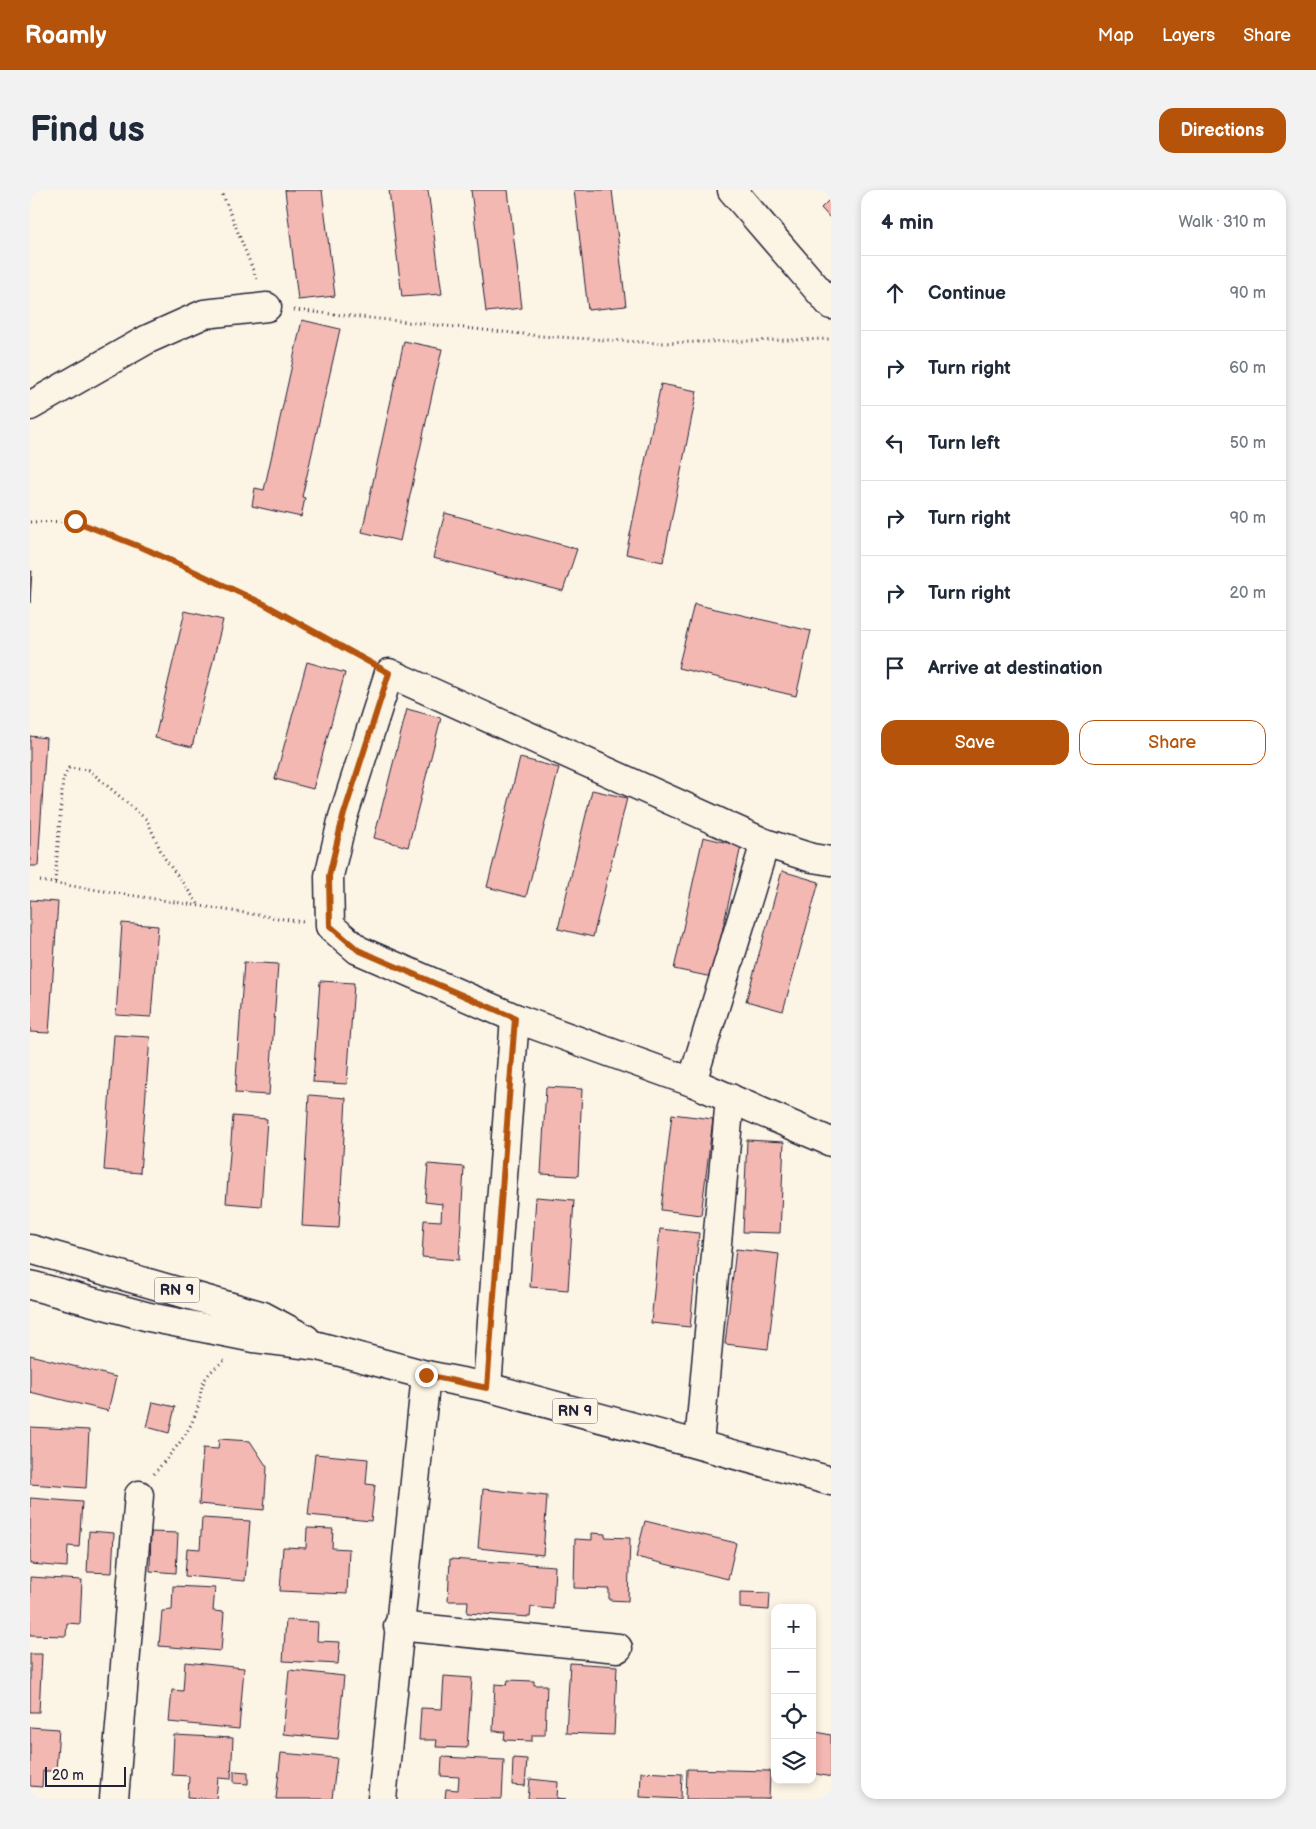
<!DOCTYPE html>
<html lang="en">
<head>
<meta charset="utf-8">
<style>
	:root { --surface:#fff; --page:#f2f2f3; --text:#1f2937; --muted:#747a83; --line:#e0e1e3; --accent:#b45309 }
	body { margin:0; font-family:"Balsamiq Sans",sans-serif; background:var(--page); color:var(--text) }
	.controls { position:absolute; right:15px; bottom:15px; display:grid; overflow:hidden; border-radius:10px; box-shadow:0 2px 8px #0003 }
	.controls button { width:45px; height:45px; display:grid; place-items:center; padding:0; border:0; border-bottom:1px solid var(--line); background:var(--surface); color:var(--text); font:25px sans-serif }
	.scale { position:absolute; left:15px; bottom:12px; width:81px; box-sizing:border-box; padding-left:5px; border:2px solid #22223b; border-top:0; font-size:14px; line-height:18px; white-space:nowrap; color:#22223b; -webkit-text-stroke:4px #fcf5e5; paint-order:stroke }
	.stop { position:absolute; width:15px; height:15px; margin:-11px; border:4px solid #b45309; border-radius:50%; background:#fff }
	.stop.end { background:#b45309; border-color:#fff; box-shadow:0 1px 5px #0008 }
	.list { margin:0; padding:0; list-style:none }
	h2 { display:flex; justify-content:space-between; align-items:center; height:65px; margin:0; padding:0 20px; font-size:21px }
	h2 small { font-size:16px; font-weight:400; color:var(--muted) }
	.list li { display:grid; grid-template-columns:32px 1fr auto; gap:15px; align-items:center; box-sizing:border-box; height:75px; padding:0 20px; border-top:1px solid var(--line) }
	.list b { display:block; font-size:19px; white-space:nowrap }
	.list em { font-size:16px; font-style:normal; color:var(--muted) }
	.actions { display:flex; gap:10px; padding:15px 20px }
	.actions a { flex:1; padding:11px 0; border:1px solid var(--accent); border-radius:15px; text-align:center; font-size:18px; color:var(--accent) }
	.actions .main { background:var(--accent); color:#fff }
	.icon { flex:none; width:28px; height:28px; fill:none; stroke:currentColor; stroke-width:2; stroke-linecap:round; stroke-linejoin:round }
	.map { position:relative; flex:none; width:801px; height:1609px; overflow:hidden; border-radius:15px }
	header { display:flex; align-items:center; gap:30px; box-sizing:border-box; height:70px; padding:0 25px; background:var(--accent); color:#fff }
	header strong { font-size:24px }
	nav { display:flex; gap:28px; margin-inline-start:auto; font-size:18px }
	.intro { display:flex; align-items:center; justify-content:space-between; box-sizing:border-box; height:120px; padding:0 30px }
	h1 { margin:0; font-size:35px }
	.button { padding:12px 22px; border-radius:15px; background:var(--accent); color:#fff; font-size:18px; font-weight:700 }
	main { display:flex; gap:30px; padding:0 30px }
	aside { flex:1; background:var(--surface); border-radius:15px; box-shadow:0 2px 8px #0003 }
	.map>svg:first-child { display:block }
	.building { fill:#f4b8b2; stroke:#22223b }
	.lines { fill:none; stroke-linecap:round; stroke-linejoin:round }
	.minor-casing { stroke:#22223b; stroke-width:31 }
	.major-casing { stroke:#22223b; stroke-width:31 }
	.path { stroke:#22223b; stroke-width:3; stroke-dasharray:1 4; stroke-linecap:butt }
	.minor { stroke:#fcf5e5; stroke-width:28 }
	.major { stroke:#fcf5e5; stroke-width:28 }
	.route { stroke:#b45309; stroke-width:6 }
	.labels { text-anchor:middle; stroke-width:4; stroke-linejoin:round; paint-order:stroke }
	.shield { fill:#fcf5e5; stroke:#63616e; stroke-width:1 }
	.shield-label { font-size:15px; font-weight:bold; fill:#22223b }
</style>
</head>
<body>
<header>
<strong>Roamly</strong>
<nav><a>Map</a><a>Layers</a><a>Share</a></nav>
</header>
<div class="intro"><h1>Find us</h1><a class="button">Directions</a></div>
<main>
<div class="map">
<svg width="801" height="1609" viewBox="0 0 801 1609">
	<rect width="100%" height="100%" fill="#fcf5e5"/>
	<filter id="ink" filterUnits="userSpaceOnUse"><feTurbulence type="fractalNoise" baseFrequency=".02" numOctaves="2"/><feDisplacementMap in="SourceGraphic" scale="10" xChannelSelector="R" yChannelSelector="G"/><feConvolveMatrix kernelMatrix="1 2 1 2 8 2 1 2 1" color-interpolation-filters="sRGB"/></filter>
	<g filter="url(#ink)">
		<g class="building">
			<path d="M255,0H292L305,106L268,110Z"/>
			<path d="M359,0H398L412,104L372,107Z"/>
			<path d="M441,0H478L492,118L456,122Z"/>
			<path d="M544,0H582L596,116L558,120Z"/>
			<path d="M801,8V29L791,18Z"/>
			<path d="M272,130L310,139L272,307L275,308L271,327L222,316L225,298L234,300Z"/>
			<path d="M374,151L412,159L370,351L332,342Z"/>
			<path d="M631,194L667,201L633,372L596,364Z"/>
			<path d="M415,323L547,359L533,401L403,368Z"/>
			<path d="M0,381H2L0,413Z"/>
			<path d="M664,414L781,441L766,506L648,478Z"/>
			<path d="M155,421L193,430L162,557L125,548Z"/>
			<path d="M277,472L315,483L283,599L245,589Z"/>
			<path d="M377,519L411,528L378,657L344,648Z"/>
			<path d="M0,546L16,548L8,676H0Z"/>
			<path d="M490,568L529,578L496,707L457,697Z"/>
			<path d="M562,600L597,608L563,747L528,739Z"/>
			<path d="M673,647L711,656L682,787L644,779Z"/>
			<path d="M752,681L789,692L753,821L716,811Z"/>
			<path d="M0,710L28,712L19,843L0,842Z"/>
			<path d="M92,733L128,736L121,827L86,825Z"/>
			<path d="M214,772L248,774L239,905L205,903Z"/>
			<path d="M290,791L324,793L317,894L283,892Z"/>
			<path d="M84,845L120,847L110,983L74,980Z"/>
			<path d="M516,897L552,899L548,986L511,984Z"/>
			<path d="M279,905L316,908L309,1038L272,1036Z"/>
			<path d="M642,924L683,929L671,1025L631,1020Z"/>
			<path d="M203,926L237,929L231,1016L196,1013Z"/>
			<path d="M717,950L754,952L750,1043L713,1042Z"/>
			<path d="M398,974L434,977L429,1070L392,1067L394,1030L411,1031L412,1014L395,1012Z"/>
			<path d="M506,1007L544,1010L538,1100L500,1097Z"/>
			<path d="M630,1039L669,1043L660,1137L621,1133Z"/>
			<path d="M706,1059L749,1064L738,1159L695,1154Z"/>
			<path d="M0,1165L86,1187L78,1221L0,1202Z"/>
			<path d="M123,1212L145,1217L139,1243L117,1237Z"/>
			<path d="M0,1237L59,1240L56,1298L0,1294Z"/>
			<path d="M189,1249L220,1251L237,1277L234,1320L169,1314L173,1258L188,1259Z"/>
			<path d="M285,1264L338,1269L336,1294L345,1295L341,1331L278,1325Z"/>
			<path d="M453,1299L517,1306L513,1365L448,1358Z"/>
			<path d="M0,1308L52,1312L49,1357L38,1356L37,1377L0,1374Z"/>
			<path d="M172,1328L220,1331L215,1391L155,1386L157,1358L170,1359Z"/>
			<path d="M615,1331L706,1353L698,1389L606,1367Z"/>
			<path d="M277,1338L303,1339L302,1358L319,1359L317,1404L250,1401L253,1357L276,1358Z"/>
			<path d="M59,1341L84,1343L82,1383L57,1382Z"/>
			<path d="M121,1342L148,1343L146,1383L120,1381Z"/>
			<path d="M562,1343L575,1344V1347L600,1348L598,1411L579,1410V1399L544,1398L545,1349L562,1350Z"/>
			<path d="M420,1369L525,1376L523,1419L501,1417L500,1427L437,1423L438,1411H418Z"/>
			<path d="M0,1387L52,1390L50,1434L37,1433L36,1446L0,1445Z"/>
			<path d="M143,1396L185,1398L183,1421L194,1422L191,1461L129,1456L132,1421L142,1420Z"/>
			<path d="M710,1402L740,1403L739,1420L710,1418Z"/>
			<path d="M256,1430L288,1432L287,1451L310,1452L308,1474L253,1471Z"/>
			<path d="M0,1464H12L9,1522H0Z"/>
			<path d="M155,1472L214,1478L209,1539L139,1532L142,1500L153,1501Z"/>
			<path d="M540,1473L587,1476L584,1545L536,1543Z"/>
			<path d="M259,1480L314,1486L308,1549L253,1544Z"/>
			<path d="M414,1486L442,1488L437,1558L406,1557L407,1550H389L391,1518L412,1519Z"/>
			<path d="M478,1490L504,1491V1495H517L515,1545H502V1551L474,1550L475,1542L463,1541L465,1494L477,1495Z"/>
			<path d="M0,1537L29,1539L26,1581H13L12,1597L0,1596Z"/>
			<path d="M782,1541L801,1545V1587L782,1583Z"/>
			<path d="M144,1545L203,1548L201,1589L188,1588L186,1609L158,1607L159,1586L142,1585Z"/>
			<path d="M251,1563L307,1568L302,1609H246Z"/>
			<path d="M412,1567L474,1570L472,1609H415L416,1599L428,1600L429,1587L411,1586Z"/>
			<path d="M483,1568L497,1569L495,1596L482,1595Z"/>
			<path d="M657,1579L740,1581L739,1609H656Z"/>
			<path d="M204,1581L218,1582V1594L204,1593Z"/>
			<path d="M611,1582L652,1584L651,1609L610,1607Z"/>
			<path d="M500,1589L528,1592L527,1608L536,1609H498Z"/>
		</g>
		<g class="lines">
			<defs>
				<g id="minor">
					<path d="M702,0L801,115"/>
					<path d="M0,216L118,149L174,124L237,117"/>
					<path d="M485,828L328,760L300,736L299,686L313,627L359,483L735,653L782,668L801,671"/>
					<path d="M662,892L735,653"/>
					<path d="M457,1197L485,828L662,892L801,952"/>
					<path d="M669,1254L700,908"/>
					<path d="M368,1436L588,1458"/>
					<path d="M84,1609L109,1305"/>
					<path d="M352,1609L396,1185"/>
				</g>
				<g id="major">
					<path d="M0,1059L233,1126L276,1149"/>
					<path d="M0,1095L119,1127L224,1148L288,1156L396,1185L457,1197L801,1291"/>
				</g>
			</defs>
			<use href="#minor" class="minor-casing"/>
			<use href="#major" class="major-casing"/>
			<g class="path">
				<path d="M191,0L227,90"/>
				<path d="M264,120L511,146L629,153L801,149"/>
				<path d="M0,332L45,331L118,360L235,414L335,470"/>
				<path d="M10,691L273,732"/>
				<path d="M25,692L33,589L39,578L59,580L117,630L133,666L169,715"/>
				<path d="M124,1284C137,1267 154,1251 163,1230C177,1199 162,1194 195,1170"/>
			</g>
			<use href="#minor" class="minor"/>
			<use href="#major" class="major"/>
		</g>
	</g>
	<g class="lines" filter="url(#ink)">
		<path class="route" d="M45,331L118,360L234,414L359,483L313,627L299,686L300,736L328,760L485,828L457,1198L396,1185"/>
	</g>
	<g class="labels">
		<g class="shield">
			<rect x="124.5" y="1087.5" width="45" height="25" rx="4"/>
			<rect x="522.5" y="1208.5" width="45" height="25" rx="4"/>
		</g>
		<g class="shield-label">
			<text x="147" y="1105">RN 9</text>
			<text x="545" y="1226">RN 9</text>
		</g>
	</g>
</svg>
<div class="controls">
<button>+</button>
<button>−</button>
<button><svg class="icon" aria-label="locate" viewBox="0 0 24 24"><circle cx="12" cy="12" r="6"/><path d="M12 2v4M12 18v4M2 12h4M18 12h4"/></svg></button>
<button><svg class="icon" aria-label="layers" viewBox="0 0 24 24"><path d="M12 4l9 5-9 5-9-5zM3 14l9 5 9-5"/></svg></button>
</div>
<div class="scale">20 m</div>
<div class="stop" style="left:45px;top:331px"></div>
<div class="stop end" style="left:396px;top:1185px"></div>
</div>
<aside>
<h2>4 min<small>Walk · 310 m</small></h2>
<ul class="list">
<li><svg class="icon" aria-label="ahead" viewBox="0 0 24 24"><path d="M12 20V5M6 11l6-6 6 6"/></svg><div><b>Continue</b></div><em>90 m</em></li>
<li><svg class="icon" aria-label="right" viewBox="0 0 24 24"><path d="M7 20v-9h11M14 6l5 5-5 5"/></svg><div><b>Turn right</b></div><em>60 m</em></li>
<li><svg class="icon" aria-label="left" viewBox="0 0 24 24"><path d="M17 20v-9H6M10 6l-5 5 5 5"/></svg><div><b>Turn left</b></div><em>50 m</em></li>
<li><svg class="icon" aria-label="right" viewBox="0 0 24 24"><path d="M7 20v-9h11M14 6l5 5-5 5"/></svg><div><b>Turn right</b></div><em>90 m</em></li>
<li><svg class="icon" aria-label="right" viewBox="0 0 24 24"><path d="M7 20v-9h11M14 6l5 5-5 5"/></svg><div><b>Turn right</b></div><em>20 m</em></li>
<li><svg class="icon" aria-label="arrive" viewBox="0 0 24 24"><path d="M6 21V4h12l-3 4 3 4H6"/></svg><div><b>Arrive at destination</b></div></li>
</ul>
<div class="actions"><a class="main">Save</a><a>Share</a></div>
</aside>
</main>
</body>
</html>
